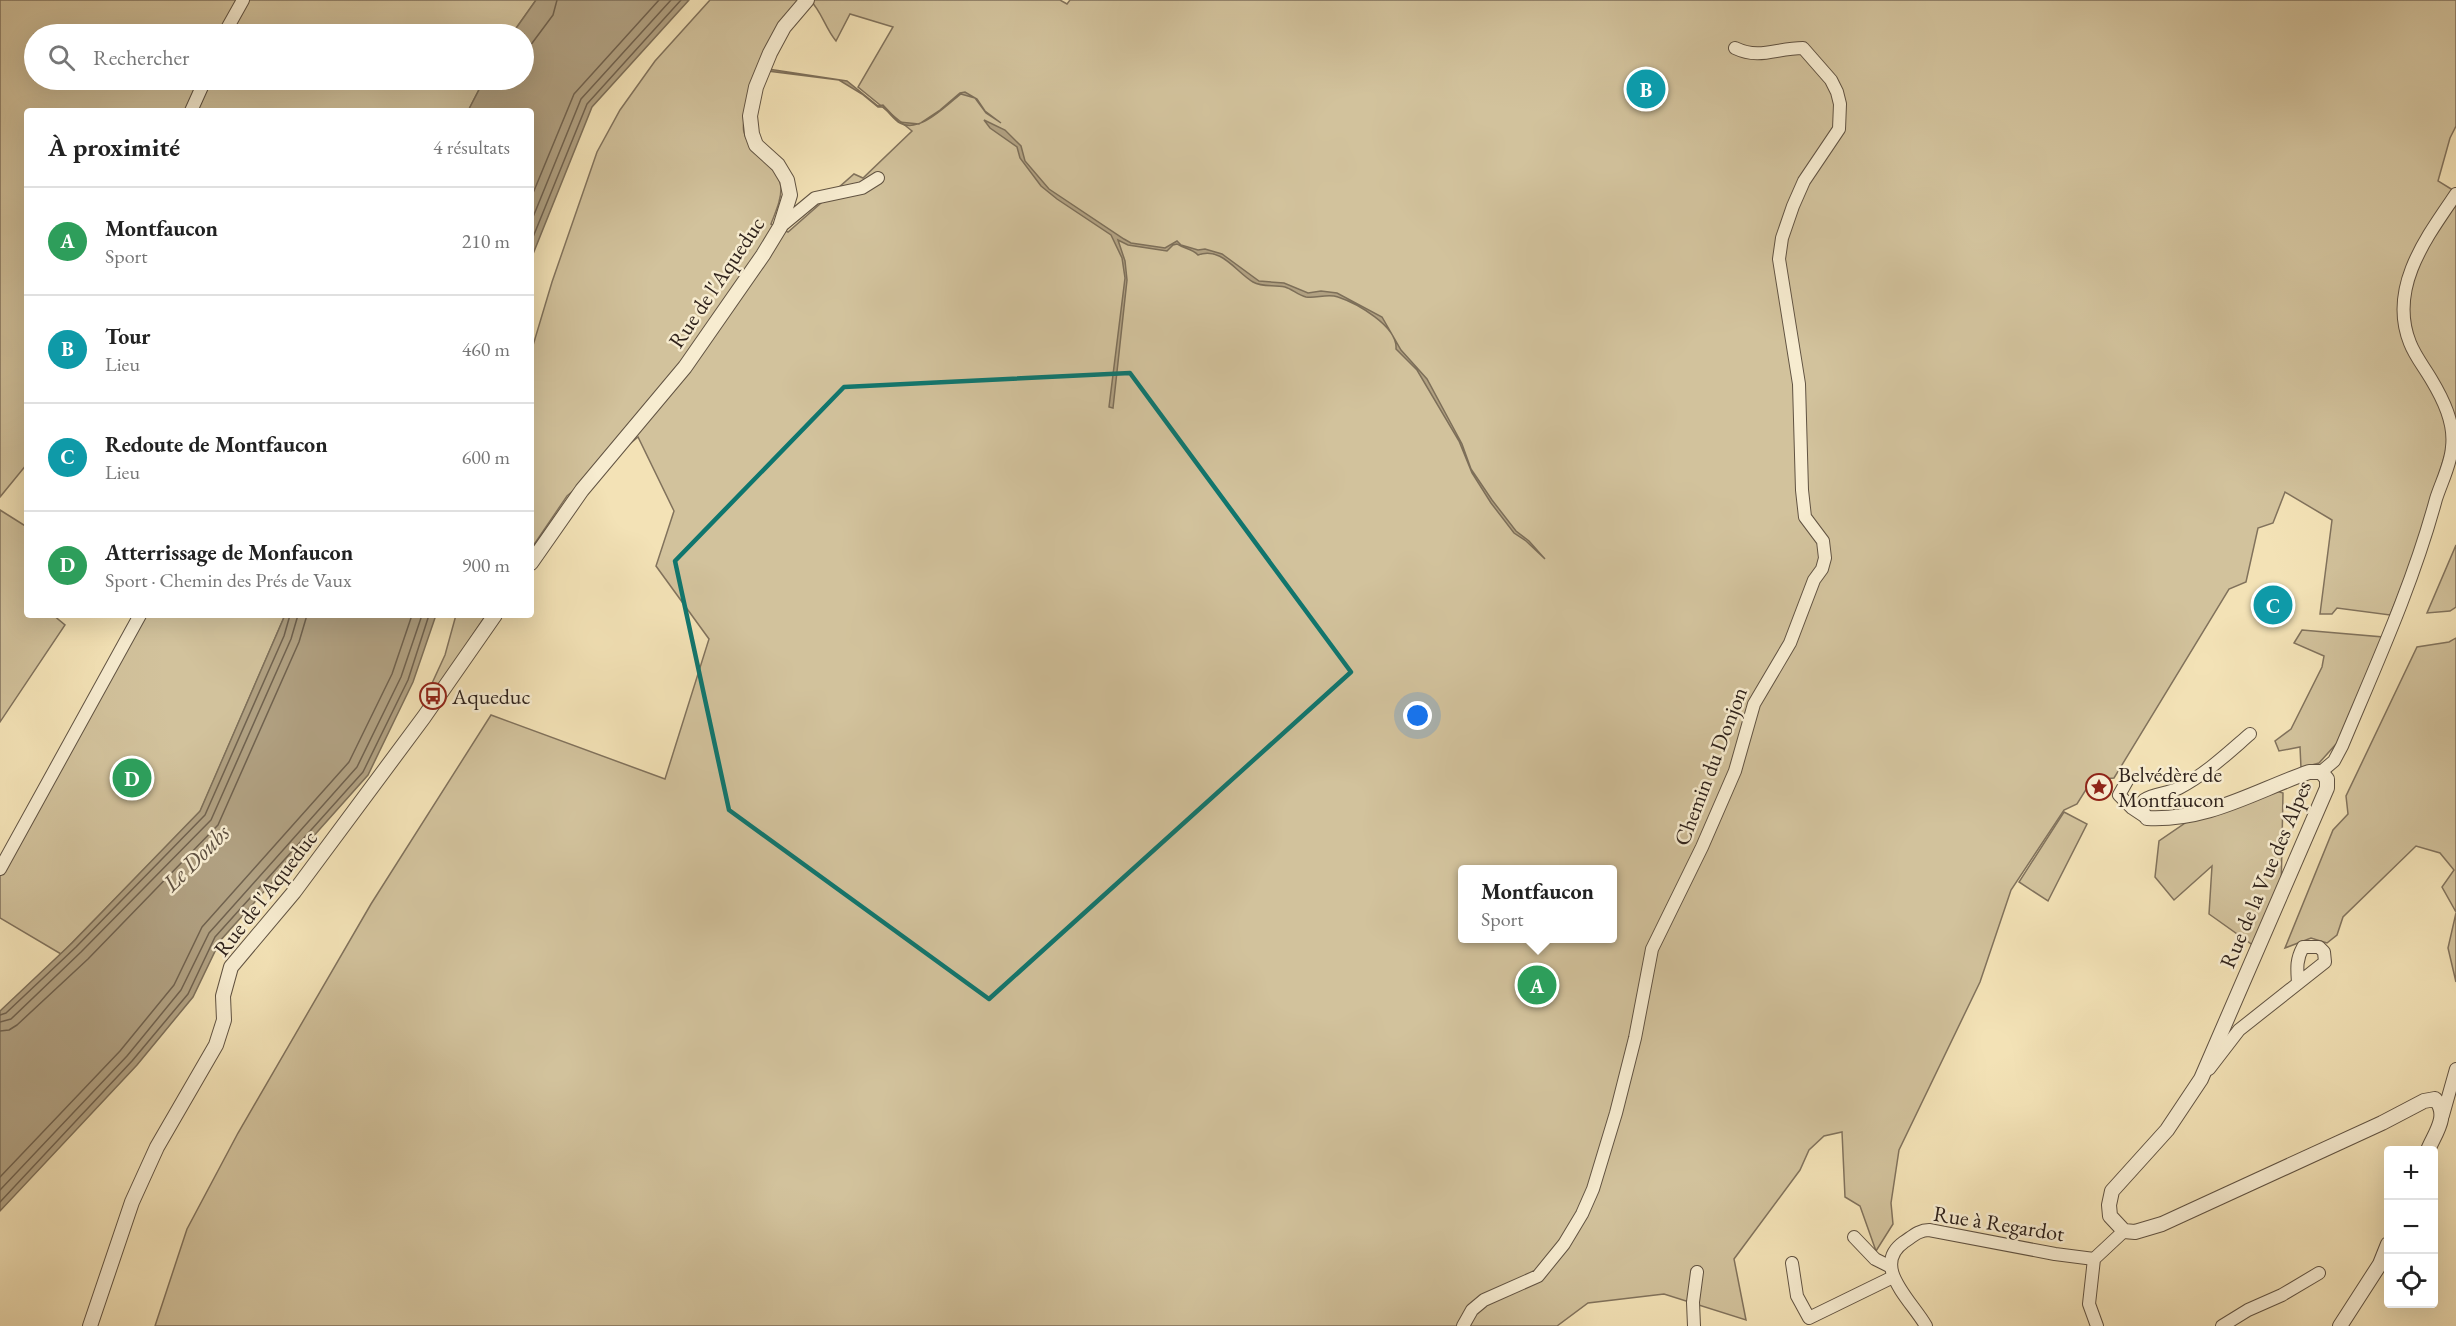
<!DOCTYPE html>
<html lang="fr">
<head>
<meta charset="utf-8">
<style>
	:root { --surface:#fff; --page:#f6f6f6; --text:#222; --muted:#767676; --line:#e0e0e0; --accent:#d93025 }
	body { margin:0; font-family:"EB Garamond",serif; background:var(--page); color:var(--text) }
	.controls { position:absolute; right:18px; bottom:18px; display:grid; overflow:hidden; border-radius:6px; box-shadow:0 6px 24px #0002 }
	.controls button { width:54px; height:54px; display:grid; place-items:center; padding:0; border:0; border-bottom:2px solid var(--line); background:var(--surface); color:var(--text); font:30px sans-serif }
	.you { position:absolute; left:1418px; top:716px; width:21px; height:21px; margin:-15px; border:4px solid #fff; border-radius:50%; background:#1a73e8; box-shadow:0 0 0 9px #1a73e833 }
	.badge { display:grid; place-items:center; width:39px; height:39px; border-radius:50%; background:var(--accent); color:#fff; font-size:20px; font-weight:700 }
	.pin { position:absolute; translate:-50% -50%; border:3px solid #fff; box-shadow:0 2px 6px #0006 }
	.popup { position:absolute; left:1458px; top:865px; width:159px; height:78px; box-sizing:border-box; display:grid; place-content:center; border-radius:6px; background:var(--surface); filter:drop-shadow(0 2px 4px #0005); font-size:20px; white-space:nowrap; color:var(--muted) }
	.popup b { font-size:22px; color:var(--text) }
	.popup::after { content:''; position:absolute; left:50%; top:100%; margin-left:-12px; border:12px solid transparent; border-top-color:var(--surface) }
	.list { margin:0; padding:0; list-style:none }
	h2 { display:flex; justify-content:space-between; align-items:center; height:78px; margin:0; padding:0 24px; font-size:26px }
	h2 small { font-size:20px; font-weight:400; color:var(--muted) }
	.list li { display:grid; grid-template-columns:39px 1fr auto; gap:18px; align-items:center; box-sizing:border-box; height:108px; padding:0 24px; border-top:2px solid var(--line) }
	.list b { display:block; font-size:22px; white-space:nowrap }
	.list p { margin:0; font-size:20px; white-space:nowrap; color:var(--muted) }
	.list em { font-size:20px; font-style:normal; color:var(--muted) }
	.icon { flex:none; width:33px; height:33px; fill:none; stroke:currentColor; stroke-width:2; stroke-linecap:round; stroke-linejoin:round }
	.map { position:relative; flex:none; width:2456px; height:1326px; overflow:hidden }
	.search { position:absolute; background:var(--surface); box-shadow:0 6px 24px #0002; left:24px; top:24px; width:510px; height:66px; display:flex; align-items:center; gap:15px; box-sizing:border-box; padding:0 21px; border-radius:33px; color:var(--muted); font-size:22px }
	.panel { position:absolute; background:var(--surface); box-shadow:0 6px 24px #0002; left:24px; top:108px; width:510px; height:510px; border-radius:6px }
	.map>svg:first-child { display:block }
	.green { fill:#d2c29c; stroke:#81725c; stroke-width:1.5; fill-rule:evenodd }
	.water { fill:#b1a182; stroke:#7d6f59; stroke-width:1.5 }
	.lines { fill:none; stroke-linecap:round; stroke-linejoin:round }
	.shore { stroke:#70624f; stroke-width:1.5 }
	.minor-casing { stroke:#615342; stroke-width:14 }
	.tertiary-casing { stroke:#615342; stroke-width:16 }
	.minor { stroke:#f7ecd0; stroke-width:12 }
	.tertiary { stroke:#f7ecd0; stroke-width:14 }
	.marked { fill:none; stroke:#0f766e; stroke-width:4.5; stroke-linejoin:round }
	.labels { text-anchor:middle; stroke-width:5; stroke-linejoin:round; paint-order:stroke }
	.street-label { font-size:22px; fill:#30231c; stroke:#f7ecd0 }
	.poi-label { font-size:22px; fill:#30231c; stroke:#f7ecd0; text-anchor:start }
	.water-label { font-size:24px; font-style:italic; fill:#5d4f40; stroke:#f7ecd0 }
</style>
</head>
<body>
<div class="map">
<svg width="2456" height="1326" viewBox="0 0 2456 1326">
	<rect width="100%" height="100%" fill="#f3e2b6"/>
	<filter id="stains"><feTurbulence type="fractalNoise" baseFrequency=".00333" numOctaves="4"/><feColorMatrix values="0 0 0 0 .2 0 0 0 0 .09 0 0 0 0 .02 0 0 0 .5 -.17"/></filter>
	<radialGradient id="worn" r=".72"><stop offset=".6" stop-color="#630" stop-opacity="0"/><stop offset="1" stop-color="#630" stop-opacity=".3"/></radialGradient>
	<g class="green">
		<path d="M0,0H536L512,34H34V80H484L468,111H27V464L0,497Z"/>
		<path d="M710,0H802C774,35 752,64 746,110C745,116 742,126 744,132C746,141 753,149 760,155C788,181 784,191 771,224L788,232L854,174L863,178L912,131L858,87L893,27L850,14L836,41C825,28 822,12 810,0H1060L1067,4L1070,0H2456V126L2450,138L2438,181L2456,192V419L2447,422V448L2415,553L2390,615L2337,608L2332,614H2320L2332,520L2285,492L2273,523L2258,528L2246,582L2229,589L2114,778L2092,780L2077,804L2064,810L2011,890L1980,982L1899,1150L1891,1203L1893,1224L1876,1251L1860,1206L1845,1197L1842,1132L1824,1136L1809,1150L1800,1170L1734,1259L1746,1320L1664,1294L1588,1303L1557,1326H155L187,1229L238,1133L371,904L491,715L665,779L709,639L656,566L674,511L638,437L567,496L531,549V352L552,282L597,152L620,110L655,61ZM1462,870H1612V938H1462Z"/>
		<path d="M0,510L27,527V615H53L65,625L0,722Z"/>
		<path d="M2456,545V607L2450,611L2427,613Z"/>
		<path d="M139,615H285L200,812L61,954L0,918V869Z"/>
		<path d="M456,615H486L433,695L428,692L445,655Z"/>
		<path d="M2302,630L2383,637L2345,734L2319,763L2301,768L2300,747L2279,751L2275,741L2291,729L2322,667L2324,656L2294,643Z"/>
		<path d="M2456,638V912L2442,887L2454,870L2440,853L2416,846L2343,917L2337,935L2327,943L2311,938L2285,948L2333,830L2348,814L2346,796L2417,647L2449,642Z"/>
		<path d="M2268,788L2283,793L2281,894L2257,948L2209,914L2212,866L2174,900L2155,877L2159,841L2197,815Z"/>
		<path d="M2064,812L2087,824L2048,901L2019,882Z"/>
		<path d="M2456,913V982L2448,948Z"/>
	</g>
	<g class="water">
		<path d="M536,0H689L592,107L531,259V111H468L484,80H524V34H512Z"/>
		<path d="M768,69L847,81L878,106L883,105L899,122L919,124L940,110L960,93L965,92L977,99L985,111L1001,123L986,113L975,98L961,94C946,105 920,134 900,123C895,121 888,111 883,107H878L862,94L839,80L768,71Z"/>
		<path d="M984,120L1005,130L1021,146L1025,161L1049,189L1124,239L1131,243L1165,248L1177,241L1181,245L1198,250L1205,249L1222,254L1259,281L1284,283L1308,293L1321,291L1337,293L1382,317L1401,350L1427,379L1462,444L1471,469L1492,500L1516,531L1529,541L1545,559L1526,541L1514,533L1491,503L1472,473L1459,441L1417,370L1396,349C1398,326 1356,303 1338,297C1327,293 1316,299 1306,297C1298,295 1292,289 1285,287C1274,284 1263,288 1253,282C1236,272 1221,246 1198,255C1192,248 1184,249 1177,244L1173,245L1167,251L1128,245L1118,240L1125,261L1127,280L1113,408L1109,407L1125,278L1122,258L1111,235L1057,199L1041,186L1020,158L1017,147L990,128Z"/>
		<path d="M285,615H436L413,682L368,775L220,941L193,997L137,1065L0,1211V1011L72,943L200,811Z"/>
	</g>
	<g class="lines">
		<g class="shore">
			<path d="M524,54L553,15L557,0"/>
			<path d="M531,198L574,94L659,0"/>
			<path d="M531,222L581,99L671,0"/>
			<path d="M531,242L587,104L681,0"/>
			<path d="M0,1015L6,1013L76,947L205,815L284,636L290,615"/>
			<path d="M0,1022L11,1019L81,952L211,820L291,639L298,615"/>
			<path d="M0,1031L9,1030L17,1025L88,959L218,825L299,642L307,615"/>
			<path d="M0,1177L120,1051L174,985L202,927L349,762L392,674L412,615"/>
			<path d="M0,1190L127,1056L181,990L209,933L357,767L401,677L422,615"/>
			<path d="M0,1202L132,1061L188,994L215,937L363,772L408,680L429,615"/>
		</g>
		<defs>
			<g id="minor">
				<path d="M224,34L243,0"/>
				<path d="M191,111L205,80"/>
				<path d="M780,227L815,198L862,188L878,178"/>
				<path d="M2321,772L2334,761L2342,746C2376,665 2413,584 2436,499C2441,483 2451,464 2452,447C2455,423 2443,399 2431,379C2424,367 2415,356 2410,343C2388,288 2426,238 2456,194"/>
				<path d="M2128,779L2119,795L2132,808L2147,818"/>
				<path d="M2147,818L2143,811L2144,800C2154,793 2168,794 2179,788C2206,774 2228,753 2250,734"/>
				<path d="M0,869L140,615"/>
				<path d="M2209,1069L2239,1030L2325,962L2324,952L2319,947H2303C2296,960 2297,968 2298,983"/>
				<path d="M2443,1115L2456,1069"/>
				<path d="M1854,1237L1875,1259L1889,1266"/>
				<path d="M1792,1263L1797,1296L1809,1318L1893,1277"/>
				<path d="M1463,1326L1472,1310L1484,1300L1538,1276L1564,1244L1582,1214L1593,1189L1616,1113L1635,1038L1652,949L1702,847L1735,771L1754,704L1790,643L1814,580L1822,569L1825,558L1823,541L1805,517L1802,490L1799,384L1779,259L1782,238L1793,206L1804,181L1839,129L1840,104L1837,92L1831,80L1803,48C1776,48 1760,60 1735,48"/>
				<path d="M1694,1326L1693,1302L1697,1272"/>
				<path d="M1926,1326C1912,1301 1870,1266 1904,1242C1913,1236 1919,1230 1929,1230L2055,1254L2094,1259"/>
				<path d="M2097,1326L2089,1304L2094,1259L2124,1231"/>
				<path d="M2222,1326L2248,1310L2282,1295L2319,1273"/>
			</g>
			<g id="tertiary">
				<path d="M531,563L582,490L685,367L763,255L780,227L790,195L787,180L778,165L756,145L752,134L750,116L756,87L770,53L784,27L807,0"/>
				<path d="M2147,818C2208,821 2253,792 2309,772H2321L2327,779V788L2201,1079L2167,1130L2112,1191L2109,1205L2110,1216L2124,1231L2135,1232L2162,1224L2382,1123L2424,1101L2435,1099C2450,1115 2435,1133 2428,1150"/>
				<path d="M90,1326L132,1202L157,1147L216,1045L224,1020L223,996L231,967L294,892L424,717L495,615"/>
				<path d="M2340,1326L2380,1264L2388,1244"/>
			</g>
		</defs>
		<use href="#minor" class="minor-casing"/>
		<use href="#tertiary" class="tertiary-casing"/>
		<use href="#minor" class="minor"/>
		<use href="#tertiary" class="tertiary"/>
	</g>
	<path class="marked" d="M1130,373L1351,672L989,999L729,810L675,561L844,387Z"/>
	<defs>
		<symbol id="bus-ring" viewBox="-11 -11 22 22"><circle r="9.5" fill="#f7ecd0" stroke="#8f2418" stroke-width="1.5"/><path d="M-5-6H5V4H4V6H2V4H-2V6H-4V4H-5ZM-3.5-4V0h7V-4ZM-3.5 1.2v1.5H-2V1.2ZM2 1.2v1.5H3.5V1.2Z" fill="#8f2418"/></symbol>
		<symbol id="sight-ring" viewBox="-11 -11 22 22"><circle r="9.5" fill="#f7ecd0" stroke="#8f2418" stroke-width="1.5"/><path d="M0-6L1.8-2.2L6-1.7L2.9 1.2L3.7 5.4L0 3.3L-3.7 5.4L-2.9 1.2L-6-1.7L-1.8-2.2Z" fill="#8f2418"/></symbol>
	</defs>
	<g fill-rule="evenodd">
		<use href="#bus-ring" x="418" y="681" width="30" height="30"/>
		<use href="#sight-ring" x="2084" y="772" width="30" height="30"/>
	</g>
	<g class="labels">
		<g class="street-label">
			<text transform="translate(716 282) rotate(-56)" y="8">Rue de l'Aqueduc</text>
			<text transform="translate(1710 766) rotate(-69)" y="8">Chemin du Donjon</text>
			<text transform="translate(2265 874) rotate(-67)" y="8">Rue de la Vue des Alpes</text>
			<text transform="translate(265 893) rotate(-52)" y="8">Rue de l'Aqueduc</text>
			<text transform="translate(1999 1223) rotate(9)" y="8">Rue à Regardot</text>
		</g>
		<g class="poi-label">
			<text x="452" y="704">Aqueduc</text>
			<text x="2118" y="782">Belvédère de<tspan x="2118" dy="25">Montfaucon</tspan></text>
		</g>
		<g class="water-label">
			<text transform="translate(196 858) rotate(-45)" y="8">Le Doubs</text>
		</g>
	</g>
	<rect width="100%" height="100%" filter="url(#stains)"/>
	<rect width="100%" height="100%" fill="url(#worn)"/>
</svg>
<div class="controls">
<button>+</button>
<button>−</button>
<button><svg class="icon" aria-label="locate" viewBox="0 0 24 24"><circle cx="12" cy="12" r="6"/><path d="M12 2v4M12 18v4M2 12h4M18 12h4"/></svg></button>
</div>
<div class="you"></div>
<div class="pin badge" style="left:1537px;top:985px;background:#2e9e5b">A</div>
<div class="popup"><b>Montfaucon</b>Sport</div>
<div class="pin badge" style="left:1646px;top:89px;background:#0f9aa8">B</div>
<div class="pin badge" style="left:2273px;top:605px;background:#0f9aa8">C</div>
<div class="pin badge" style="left:132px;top:778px;background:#2e9e5b">D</div>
<div class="search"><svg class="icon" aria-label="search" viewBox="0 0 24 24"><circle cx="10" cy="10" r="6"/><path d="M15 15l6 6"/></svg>Rechercher</div>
<section class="panel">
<h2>À proximité<small>4 résultats</small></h2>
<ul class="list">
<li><span class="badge" style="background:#2e9e5b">A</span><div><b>Montfaucon</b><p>Sport</p></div><em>210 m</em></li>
<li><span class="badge" style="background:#0f9aa8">B</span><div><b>Tour</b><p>Lieu</p></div><em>460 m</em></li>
<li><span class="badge" style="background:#0f9aa8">C</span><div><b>Redoute de Montfaucon</b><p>Lieu</p></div><em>600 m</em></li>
<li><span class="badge" style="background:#2e9e5b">D</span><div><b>Atterrissage de Monfaucon</b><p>Sport · Chemin des Prés de Vaux</p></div><em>900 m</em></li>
</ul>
</section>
</div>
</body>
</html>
